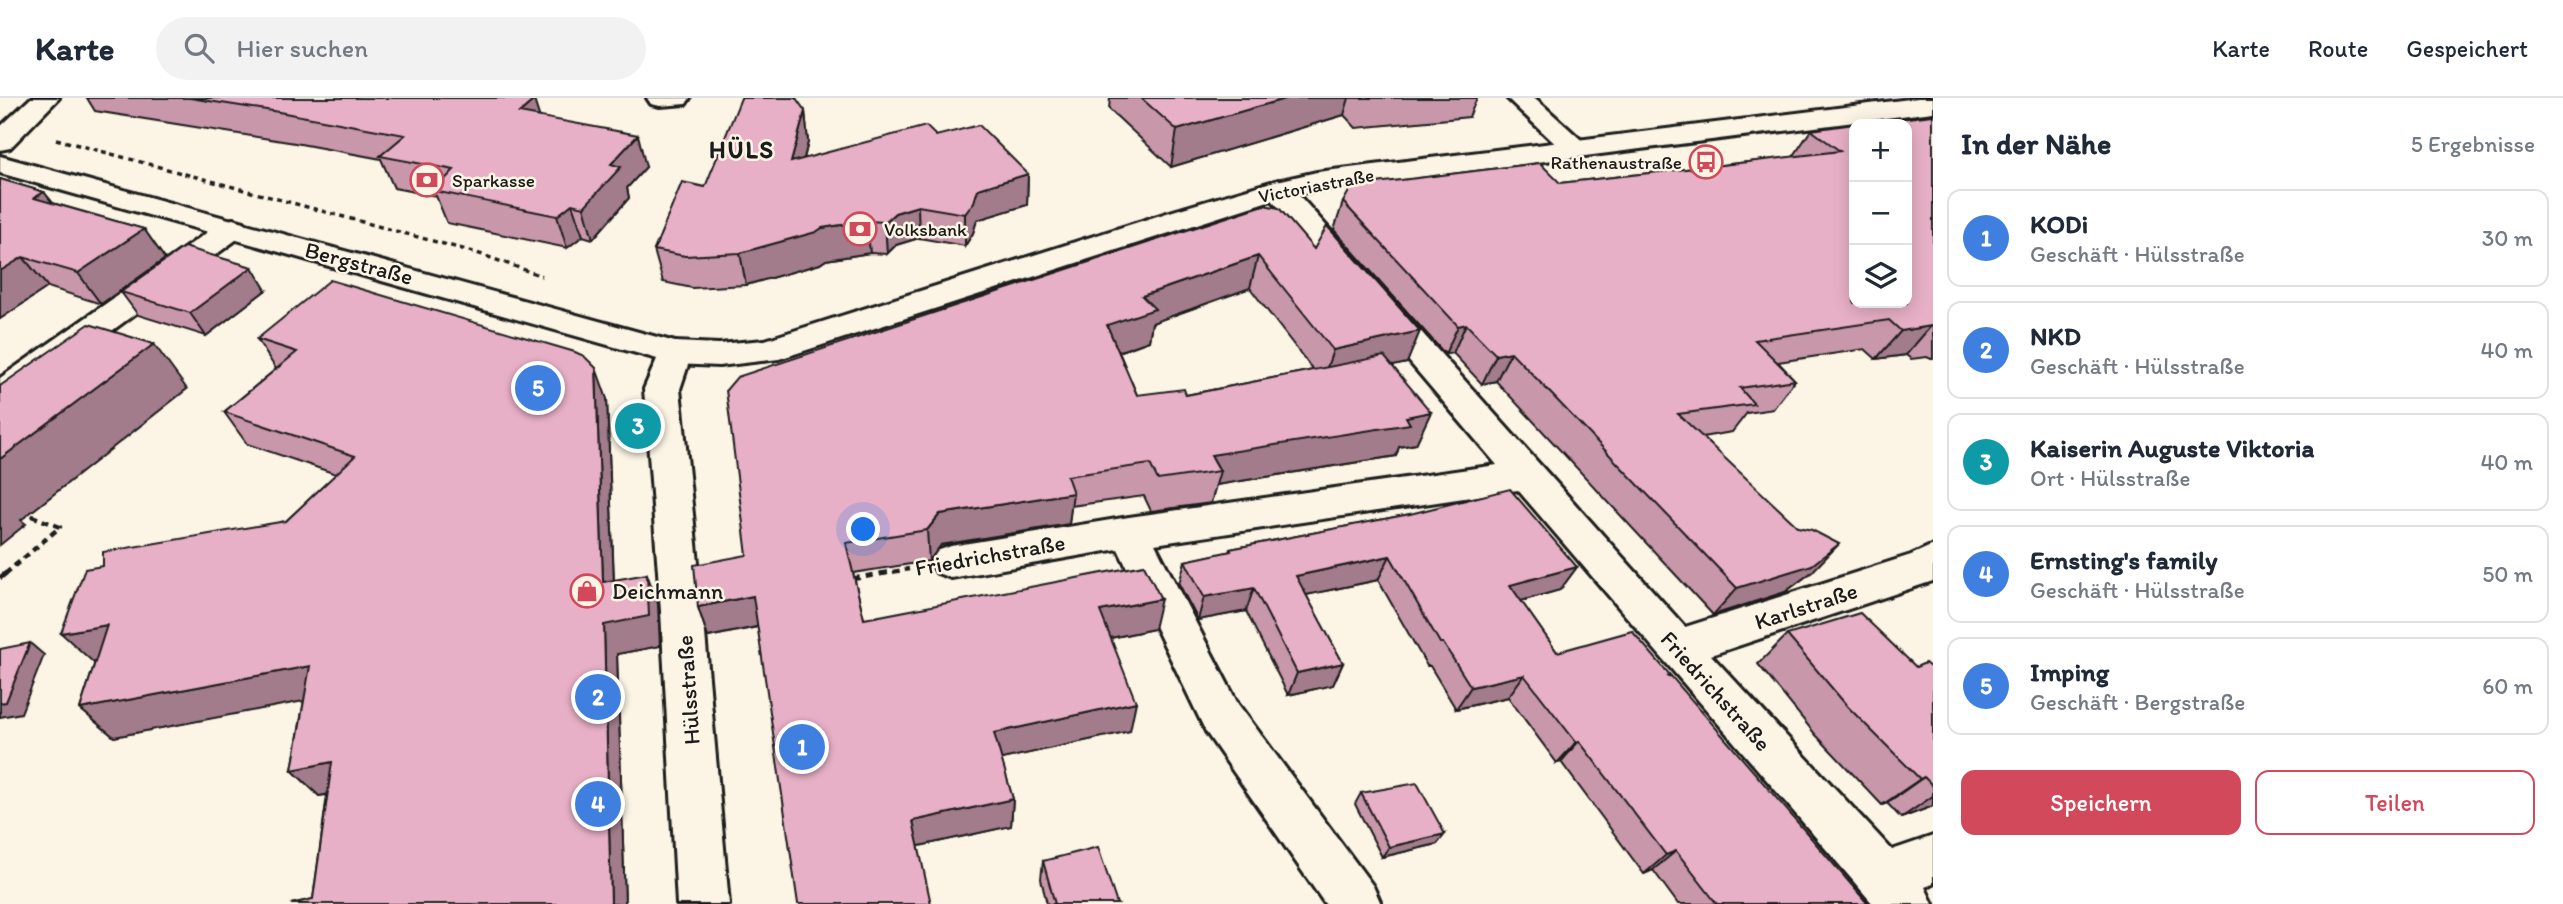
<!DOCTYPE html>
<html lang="de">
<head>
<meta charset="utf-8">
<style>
	:root { --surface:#fff; --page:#f2f2f3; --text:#1f2937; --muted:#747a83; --line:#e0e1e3; --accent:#d1495b }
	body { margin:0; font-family:Itim,sans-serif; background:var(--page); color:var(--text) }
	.controls { position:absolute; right:21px; top:21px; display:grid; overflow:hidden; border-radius:14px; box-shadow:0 4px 18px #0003 }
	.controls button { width:63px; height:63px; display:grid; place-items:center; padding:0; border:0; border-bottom:2px solid var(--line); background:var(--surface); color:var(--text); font:35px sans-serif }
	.you { position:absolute; left:864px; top:432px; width:24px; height:24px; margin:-18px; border:5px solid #fff; border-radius:50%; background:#1a73e8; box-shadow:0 0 0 10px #1a73e833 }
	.badge { display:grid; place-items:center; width:46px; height:46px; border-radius:50%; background:var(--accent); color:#fff; font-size:23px; font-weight:700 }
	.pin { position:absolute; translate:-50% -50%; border:4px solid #fff; box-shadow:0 2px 7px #0006 }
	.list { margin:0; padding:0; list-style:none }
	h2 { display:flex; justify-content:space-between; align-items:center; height:91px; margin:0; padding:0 28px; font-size:30px }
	h2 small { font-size:23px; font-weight:400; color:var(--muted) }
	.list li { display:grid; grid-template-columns:46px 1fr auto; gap:21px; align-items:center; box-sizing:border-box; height:98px; margin:0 14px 14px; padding:0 14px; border:2px solid var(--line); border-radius:14px }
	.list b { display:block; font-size:26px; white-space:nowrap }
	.list p { margin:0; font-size:23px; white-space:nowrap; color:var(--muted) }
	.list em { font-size:23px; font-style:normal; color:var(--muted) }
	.actions { display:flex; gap:14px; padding:21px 28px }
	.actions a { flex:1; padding:16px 0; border:2px solid var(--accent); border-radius:14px; text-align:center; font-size:24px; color:var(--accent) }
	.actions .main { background:var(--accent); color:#fff }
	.icon { flex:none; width:38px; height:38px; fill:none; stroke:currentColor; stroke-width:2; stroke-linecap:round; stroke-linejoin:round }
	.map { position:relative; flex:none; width:1933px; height:806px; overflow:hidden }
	header { display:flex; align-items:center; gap:42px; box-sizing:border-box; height:98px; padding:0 35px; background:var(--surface); border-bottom:2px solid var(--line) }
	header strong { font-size:33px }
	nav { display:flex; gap:38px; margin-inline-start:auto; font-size:24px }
	.search { width:490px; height:63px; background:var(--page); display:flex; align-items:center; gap:18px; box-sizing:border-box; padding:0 24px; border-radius:38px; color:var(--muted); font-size:26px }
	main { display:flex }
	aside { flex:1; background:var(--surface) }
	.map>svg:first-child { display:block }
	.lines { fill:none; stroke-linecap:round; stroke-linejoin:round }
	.minor-casing { stroke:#1c1c1c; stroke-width:6 }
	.major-casing { stroke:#1c1c1c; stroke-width:6 }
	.path-far2 { stroke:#1c1c1c; stroke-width:3.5; stroke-dasharray:5 4.5; stroke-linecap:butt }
	.path-far1 { stroke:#1c1c1c; stroke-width:4.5; stroke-dasharray:7 5; stroke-linecap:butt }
	.path { stroke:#1c1c1c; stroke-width:5; stroke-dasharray:8 6; stroke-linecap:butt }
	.minor { fill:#fcf5e5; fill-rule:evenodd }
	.major { fill:#fcf5e5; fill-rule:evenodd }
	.wall { fill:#c897aa; stroke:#1c1c1c; stroke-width:2; fill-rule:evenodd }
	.shaded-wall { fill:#a27b8b; stroke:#1c1c1c; stroke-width:2 }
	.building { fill:#e8b0c6; stroke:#1c1c1c; stroke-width:2 }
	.labels { text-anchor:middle; stroke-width:5; stroke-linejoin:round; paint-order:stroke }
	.far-poi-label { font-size:19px; fill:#1c1c1c; stroke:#fcf5e5; text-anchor:start }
	.far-street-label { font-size:19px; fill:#1c1c1c; stroke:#fcf5e5 }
	.street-label { font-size:23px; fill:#1c1c1c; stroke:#fcf5e5 }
	.poi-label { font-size:23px; fill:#1c1c1c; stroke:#fcf5e5; text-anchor:start }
	.far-district-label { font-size:24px; font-weight:bold; letter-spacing:2px; fill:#1c1c1c; stroke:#fcf5e5 }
</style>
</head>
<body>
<header>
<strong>Karte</strong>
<div class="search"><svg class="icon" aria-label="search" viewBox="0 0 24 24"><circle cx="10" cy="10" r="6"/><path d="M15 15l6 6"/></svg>Hier suchen</div>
<nav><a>Karte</a><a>Route</a><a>Gespeichert</a></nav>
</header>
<main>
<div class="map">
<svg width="1933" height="806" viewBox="0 0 1933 806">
	<rect width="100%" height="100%" fill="#fcf5e5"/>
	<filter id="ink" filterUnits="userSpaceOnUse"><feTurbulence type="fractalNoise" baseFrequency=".0143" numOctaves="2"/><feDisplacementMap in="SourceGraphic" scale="14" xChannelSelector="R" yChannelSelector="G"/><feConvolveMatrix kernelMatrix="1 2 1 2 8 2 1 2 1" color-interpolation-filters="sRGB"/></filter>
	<g filter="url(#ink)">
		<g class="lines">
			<defs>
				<g id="minor">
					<path d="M647,0H690L686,6L660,8L651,6Z"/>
					<path d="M1507,0H1535L1590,50L1586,56L1576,58L1566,56Z"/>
					<path d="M1278,82L1288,85L1685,529L1911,457L1933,447V483L1711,557L1892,752L1933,738V786L1925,789L1933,806H1873L1518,392L1155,446L1238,606L1373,788L1381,806H1325L1206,634L1118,451L951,480L937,475L931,464L937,453L951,448L1129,419L1497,367L1268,97L1264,91L1268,85Z"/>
					<path d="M233,121L244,124L248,130L244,136L12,306L0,309V280L222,124Z"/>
					<path d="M675,244L687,247L692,255L680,291L703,513L729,806H677L661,513L644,291L663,247Z"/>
				</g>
				<g id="major">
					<path d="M31,0H59L10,50L0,52V29Z"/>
					<path d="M1918,0H1933V14L1317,92L1284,98L779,261L719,268L675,266L0,75V58L675,244L719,246L765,242L1173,113L1268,85L1317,74Z"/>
				</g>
			</defs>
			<use href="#minor" class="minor-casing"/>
			<use href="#major" class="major-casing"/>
			<path class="path-far2" d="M56,41L477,155L542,178"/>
			<g class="path-far1">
				<path d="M5,476L60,429L24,415"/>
				<path d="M881,476L909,471"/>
			</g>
			<g class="path">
				<path d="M0,480L7,474"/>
				<path d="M852,481L891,474"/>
			</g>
			<use href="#minor" class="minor"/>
			<use href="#major" class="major"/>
		</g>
		<g class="wall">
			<path d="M87,0H523L540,19L646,69L627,90L629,100L593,141L583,138L567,150L447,125L436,98L394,90L381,61L295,45L95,13Z"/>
			<path d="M1110,0H1477L1469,19L1356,30L1344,17L1171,69L1109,11Z"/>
			<path d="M805,13L808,44L804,61L936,38L1028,76L1027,107L977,122L973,135L965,148L919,140L896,147L887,156L870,155L826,162L820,166L746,187L692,190L663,184L654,152L705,89Z"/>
			<path d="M1933,17V261H1931L1927,259L1911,261L1906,257L1876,261L1865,251L1778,264L1795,282L1773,311L1747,315L1732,334L1702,339L1812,474L1785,494L1713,517L1496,283L1482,286L1453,255L1445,256L1334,132L1343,104L1560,85L1793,59L1811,32Z"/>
			<path d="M0,81L44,94L53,105L144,131L165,161L101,206L48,189L0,221Z"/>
			<path d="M1264,107L1407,265L1392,268L1416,346L1399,349L1396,358L1216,387L1211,405L1151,413L1144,398L1071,408L1069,426L941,447L929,463L853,475L864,521L1154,531L1111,540L1130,633L1001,661L1013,701L1011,728L919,748L758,529L708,539L698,509L747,457ZM1250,190L1313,272L1186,297H1137L1119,254L1149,243L1152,225Z"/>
			<path d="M266,192L206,238L138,217L121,194Z"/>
			<path d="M257,241L607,301L614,482L658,506L660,548L617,556L625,806H291L313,801L327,697L319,698L292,672L304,602L114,639L80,611L95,564L94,565L103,468L286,423L336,376L247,346L224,314L276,271Z"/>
			<path d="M1410,416L1577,469L1560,492L1521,503L1557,554L1668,578L1868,806H1678L1653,772L1644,776L1561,664L1557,665L1508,599L1456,611L1430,568H1427L1378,482L1306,497L1343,565L1333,587L1288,597L1246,513L1198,522L1179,486L1185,463L1229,454L1230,451Z"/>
			<path d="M1787,537L1916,569H1930L1933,568V708L1901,720L1887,705L1882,707L1815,636L1758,566Z"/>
			<path d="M1361,695L1445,736L1437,746L1382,759L1355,706Z"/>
			<path d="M1043,763L1117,806H1047L1041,781Z"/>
		</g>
		<g class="shaded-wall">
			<path d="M1288,0H1349L1344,17L1171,69L1177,32Z"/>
			<path d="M534,2L544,33L519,15Z"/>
			<path d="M805,13L808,44L795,96L791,64Z"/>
			<path d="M638,37L646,69L627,90L629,100L593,141L584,109L611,66Z"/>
			<path d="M1028,76L1027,107L977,122L973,135L965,148V116L978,91Z"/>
			<path d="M44,94L67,124L34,100Z"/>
			<path d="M572,106L583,138L567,150L557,118Z"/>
			<path d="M918,108L919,140L896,147L887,156L885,124L895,115Z"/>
			<path d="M867,123L870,155L826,162L820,166L746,187L740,155L822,130Z"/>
			<path d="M144,131L165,161L101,206L78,175Z"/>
			<path d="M1258,158L1250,190L1152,225L1149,243L1103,259L1107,227L1142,198Z"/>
			<path d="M23,159L48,189L0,221V173Z"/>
			<path d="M252,169L266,192L206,238L190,215Z"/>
			<path d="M1466,226L1453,255L1445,256L1458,228Z"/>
			<path d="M1931,228L1906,257L1876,261L1901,233Z"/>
			<path d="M1420,233L1407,265L1322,284L1333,252Z"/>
			<path d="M154,246L187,291L21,422L26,426L0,447V361Z"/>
			<path d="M1511,254L1496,283L1482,286L1496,257Z"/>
			<path d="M596,270L607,301L615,514L603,484Z"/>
			<path d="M1431,314L1416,346L1399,349L1396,358L1216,387L1220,373L1211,357Z"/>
			<path d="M1073,395L1069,426L941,447L929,463L927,432L940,416Z"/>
			<path d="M1839,446L1812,474L1785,494L1713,517L1737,490Z"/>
			<path d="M1390,458L1378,482L1287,501L1296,478Z"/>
			<path d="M1577,469L1560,492L1496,510L1510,487Z"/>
			<path d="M647,476L658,506L660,548L617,556L625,806H611L604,527Z"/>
			<path d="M1254,490L1246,513L1198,522L1204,499Z"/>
			<path d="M753,498L761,528L708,539L698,509Z"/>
			<path d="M1161,501L1154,531L1096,543L1100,513Z"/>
			<path d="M107,527L138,556L94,565L61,535Z"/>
			<path d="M30,545L44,557L21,615L0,619V605Z"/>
			<path d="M1343,565L1333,587L1288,597L1297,575Z"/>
			<path d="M310,568L335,597L114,639L80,611Z"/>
			<path d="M1524,577L1508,599L1456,611L1471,589Z"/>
			<path d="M1136,604L1130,633L993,663L994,635Z"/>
			<path d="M1579,643L1561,664L1557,665L1576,644Z"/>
			<path d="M332,664L357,691L319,698L292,672Z"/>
			<path d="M1924,679L1887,705L1882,707L1920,681Z"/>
			<path d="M1933,698V708L1901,720Z"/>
			<path d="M1013,701L1011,728L915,749L913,723Z"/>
			<path d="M1445,736L1437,746L1382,759L1389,749Z"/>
			<path d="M1676,753L1653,772L1644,776L1666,757Z"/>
		</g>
		<g class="building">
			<path d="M190,0H523L534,2L519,15L638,37L611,66L621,69L584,109L572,106L557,118L434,93L454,72L380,58L405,37L279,14Z"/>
			<path d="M741,0H796L805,13L791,64L926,28L936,38L979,27L1028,76L978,91L974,104L965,116L918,108L895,115L885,124L867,123L822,130L816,134L740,155L685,158L654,152L682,84L705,89Z"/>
			<path d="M1141,0H1288L1177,32Z"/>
			<path d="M1933,17V229L1931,228L1901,233L1889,222L1755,242L1795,282L1740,290L1754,306L1678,316L1798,429L1812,432L1839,446L1812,467L1737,490L1511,254L1496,257L1466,226L1458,228L1343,104L1352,88L1540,65L1560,85L1722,67L1840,53L1811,32L1854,26V205H1907V26H1855Z"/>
			<path d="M0,81L44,94L34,100L144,131L78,175L23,159L0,173Z"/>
			<path d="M1264,107L1279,110L1314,151L1327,128L1420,233L1333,252L1258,158L1142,198L1155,211L1107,227L1137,297L1184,291L1186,297L1384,258L1431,314L1406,319L1410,326L1211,357L1220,373L1158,382L1150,366L1067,378L1073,395L940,416L927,432L846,445L864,521L1144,467L1161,501L1100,513L1136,604L994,635L1013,701L913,723L931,806H798L753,498L698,509L694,467L747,457L726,292L737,279Z"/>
			<path d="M184,149L252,169L190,215L121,194Z"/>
			<path d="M330,182L575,254L584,258L596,270L603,484L647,476L649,518L604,527L611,806H291L313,801L332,664L292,672L310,568L80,611L107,527L61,535L85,471L103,468V454L286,423L355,358L224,314L297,254L257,241Z"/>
			<path d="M89,226L154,246L0,361V288Z"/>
			<path d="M1510,391L1577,469L1510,487L1557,554L1632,533L1670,577L1667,579L1671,578L1868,806H1717L1676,753L1666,757L1579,643L1576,644L1524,577L1471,589L1443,545H1440L1390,458L1296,478L1343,565L1297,575L1254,490L1204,499L1185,463L1231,453L1230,451L1410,416Z"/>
			<path d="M1860,515L1916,569L1925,565L1930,569L1933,568V688L1924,679L1920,681L1848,609L1787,537Z"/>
			<path d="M30,545L6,604L0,605V551Z"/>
			<path d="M1417,685L1445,736L1389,749L1361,695Z"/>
			<path d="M1098,749L1117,806H1055L1043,763Z"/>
		</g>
	</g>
	<defs>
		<symbol id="bus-ring" viewBox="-11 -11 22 22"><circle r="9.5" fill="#fcf5e5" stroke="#d1495b" stroke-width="1.5"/><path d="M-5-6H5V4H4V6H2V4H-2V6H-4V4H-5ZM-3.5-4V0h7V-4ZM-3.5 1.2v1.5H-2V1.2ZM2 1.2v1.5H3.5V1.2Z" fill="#d1495b"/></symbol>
		<symbol id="bank-ring" viewBox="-11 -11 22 22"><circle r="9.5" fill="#fcf5e5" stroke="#d1495b" stroke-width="1.5"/><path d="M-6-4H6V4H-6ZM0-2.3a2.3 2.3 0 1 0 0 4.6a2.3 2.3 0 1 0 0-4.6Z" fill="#d1495b"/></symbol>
		<symbol id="shop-ring" viewBox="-11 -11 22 22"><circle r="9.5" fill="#fcf5e5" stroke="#d1495b" stroke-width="1.5"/><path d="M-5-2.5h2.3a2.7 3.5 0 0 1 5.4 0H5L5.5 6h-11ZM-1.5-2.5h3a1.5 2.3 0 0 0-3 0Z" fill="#d1495b"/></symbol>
	</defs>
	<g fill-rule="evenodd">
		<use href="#bus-ring" x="1687" y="45" width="38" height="38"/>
		<use href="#bank-ring" x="408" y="63" width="38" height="38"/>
		<use href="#bank-ring" x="841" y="112" width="38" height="38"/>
		<use href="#shop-ring" x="568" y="474" width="38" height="38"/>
	</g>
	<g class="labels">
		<g class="far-poi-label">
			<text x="1682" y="71" text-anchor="end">Rathenaustraße</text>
			<text x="452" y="89">Sparkasse</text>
			<text x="884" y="138">Volksbank</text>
		</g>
		<g class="far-street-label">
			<text transform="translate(1316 87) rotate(-11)" y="7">Victoriastraße</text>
		</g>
		<g class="street-label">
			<text transform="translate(359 165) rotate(15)" y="8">Bergstraße</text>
			<text transform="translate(990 457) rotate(-10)" y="8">Friedrichstraße</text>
			<text transform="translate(1806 508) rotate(-18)" y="8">Karlstraße</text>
			<text transform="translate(688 592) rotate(-94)" y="8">Hülsstraße</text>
			<text transform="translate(1716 593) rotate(48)" y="8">Friedrichstraße</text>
		</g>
		<g class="poi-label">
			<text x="612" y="501">Deichmann</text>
		</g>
		<g class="far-district-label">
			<text x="742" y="60">HÜLS</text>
		</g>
	</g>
</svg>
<div class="controls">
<button>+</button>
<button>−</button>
<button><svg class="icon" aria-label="layers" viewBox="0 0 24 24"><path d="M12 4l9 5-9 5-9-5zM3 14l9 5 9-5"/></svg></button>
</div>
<div class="you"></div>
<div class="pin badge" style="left:802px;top:649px;background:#3f7fe0">1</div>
<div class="pin badge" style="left:598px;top:599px;background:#3f7fe0">2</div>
<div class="pin badge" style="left:638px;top:328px;background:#0f9aa8">3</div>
<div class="pin badge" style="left:598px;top:706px;background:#3f7fe0">4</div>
<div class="pin badge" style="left:538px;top:290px;background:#3f7fe0">5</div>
</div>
<aside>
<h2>In der Nähe<small>5 Ergebnisse</small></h2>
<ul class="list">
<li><span class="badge" style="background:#3f7fe0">1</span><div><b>KODi</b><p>Geschäft · Hülsstraße</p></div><em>30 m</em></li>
<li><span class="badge" style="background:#3f7fe0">2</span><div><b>NKD</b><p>Geschäft · Hülsstraße</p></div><em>40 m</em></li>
<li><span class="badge" style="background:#0f9aa8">3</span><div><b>Kaiserin Auguste Viktoria</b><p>Ort · Hülsstraße</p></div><em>40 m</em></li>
<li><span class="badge" style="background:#3f7fe0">4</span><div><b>Ernsting's family</b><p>Geschäft · Hülsstraße</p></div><em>50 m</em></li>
<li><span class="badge" style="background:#3f7fe0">5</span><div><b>Imping</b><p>Geschäft · Bergstraße</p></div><em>60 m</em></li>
</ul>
<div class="actions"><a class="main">Speichern</a><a>Teilen</a></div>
</aside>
</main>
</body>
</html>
